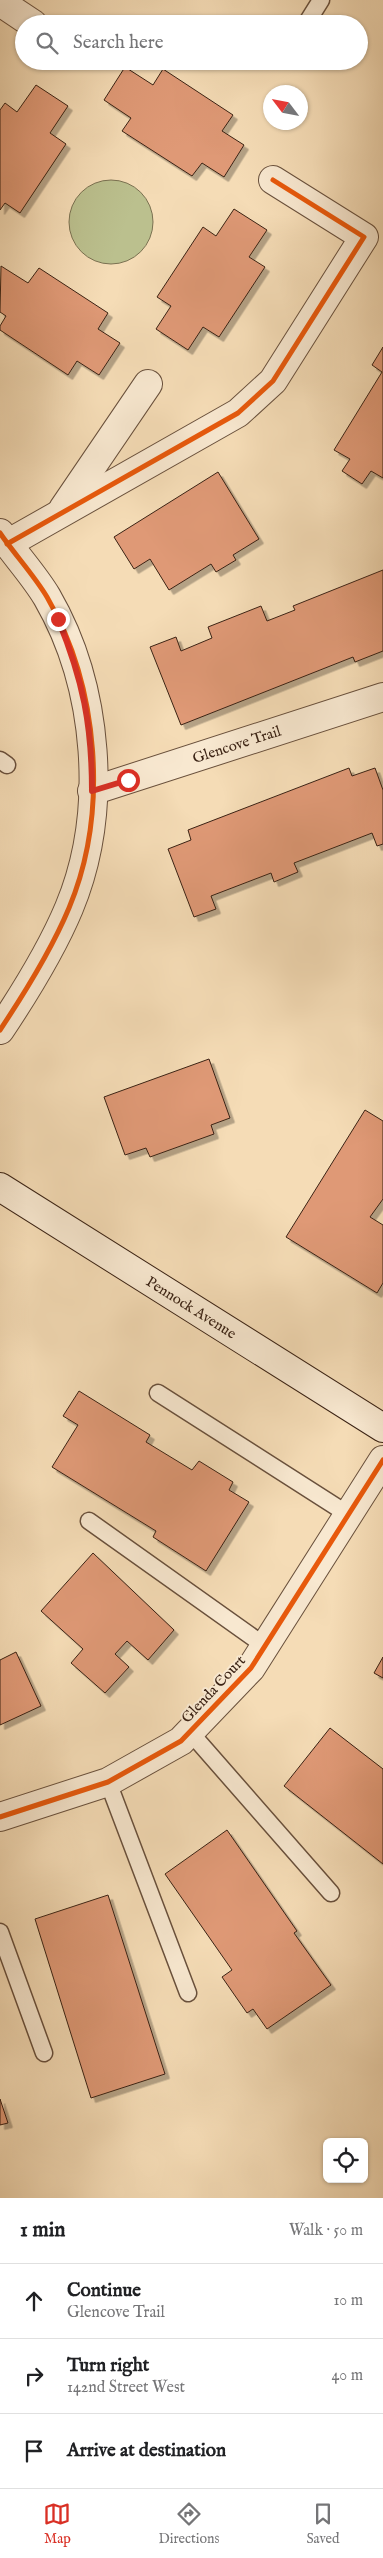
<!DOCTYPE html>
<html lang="en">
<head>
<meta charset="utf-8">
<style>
	:root { --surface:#fff; --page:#f2f2f2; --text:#202124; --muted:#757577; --line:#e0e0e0; --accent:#d93025 }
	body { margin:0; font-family:"IM FELL English",serif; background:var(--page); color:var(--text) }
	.controls { position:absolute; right:15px; bottom:15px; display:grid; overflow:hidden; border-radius:8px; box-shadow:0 1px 4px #0004 }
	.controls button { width:45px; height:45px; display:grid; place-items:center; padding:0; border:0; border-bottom:1px solid var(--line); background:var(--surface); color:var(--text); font:25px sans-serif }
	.compass { position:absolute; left:263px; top:85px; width:45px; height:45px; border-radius:50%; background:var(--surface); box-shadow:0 1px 4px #0004; rotate:302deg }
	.stop { position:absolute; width:15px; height:15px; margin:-11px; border:4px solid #d93025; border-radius:50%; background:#fff }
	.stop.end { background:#d93025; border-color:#fff; box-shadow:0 1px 5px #0008 }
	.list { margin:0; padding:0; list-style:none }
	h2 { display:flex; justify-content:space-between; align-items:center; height:65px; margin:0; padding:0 20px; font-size:21px }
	h2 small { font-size:16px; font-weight:400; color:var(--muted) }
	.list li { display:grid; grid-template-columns:32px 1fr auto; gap:15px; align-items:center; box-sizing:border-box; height:75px; padding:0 20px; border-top:1px solid var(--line) }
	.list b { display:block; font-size:19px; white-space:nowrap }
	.list p { margin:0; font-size:16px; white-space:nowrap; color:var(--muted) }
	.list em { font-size:16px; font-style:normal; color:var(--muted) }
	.icon { flex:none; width:28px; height:28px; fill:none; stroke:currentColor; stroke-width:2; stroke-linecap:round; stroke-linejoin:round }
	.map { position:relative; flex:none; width:383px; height:2198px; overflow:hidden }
	.search { position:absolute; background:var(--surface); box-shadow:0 1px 4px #0004; left:15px; right:15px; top:15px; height:55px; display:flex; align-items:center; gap:12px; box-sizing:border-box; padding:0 18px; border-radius:28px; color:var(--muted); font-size:19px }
	.sheet { height:290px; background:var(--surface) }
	nav { display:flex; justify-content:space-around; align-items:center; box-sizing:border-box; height:70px; border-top:1px solid var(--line); background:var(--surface); font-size:14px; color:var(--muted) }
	nav a { display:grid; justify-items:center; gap:2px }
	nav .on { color:var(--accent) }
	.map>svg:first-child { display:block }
	.green { fill:#bbc08e; stroke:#7a7151 }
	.building { fill:#df9976; stroke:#3a2214; filter:url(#shadow) }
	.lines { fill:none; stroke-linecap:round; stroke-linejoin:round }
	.lane-casing { stroke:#69503c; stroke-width:19 }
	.street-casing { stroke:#69503c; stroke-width:30 }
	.secondary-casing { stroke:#3a2214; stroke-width:30 }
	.lane { stroke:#f8e8d0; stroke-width:16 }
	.street { stroke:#f8e8d0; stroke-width:28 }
	.secondary { stroke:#f8e8d0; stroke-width:28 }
	.cycleway-casing { stroke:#f8e8d0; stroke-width:8 }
	.cycleway { stroke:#e8590c; stroke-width:5 }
	.route { stroke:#d93025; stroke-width:6 }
	.labels { text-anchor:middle; stroke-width:4; stroke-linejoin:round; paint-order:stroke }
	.street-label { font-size:15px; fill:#3a2214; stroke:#f8e8d0 }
</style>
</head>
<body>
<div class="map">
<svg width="383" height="2198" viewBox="0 0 383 2198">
	<defs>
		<filter id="shadow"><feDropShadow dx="4.5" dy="4.5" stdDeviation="0" flood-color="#0004"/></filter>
	</defs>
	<rect width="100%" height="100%" fill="#f5dcb6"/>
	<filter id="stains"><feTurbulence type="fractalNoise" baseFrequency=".004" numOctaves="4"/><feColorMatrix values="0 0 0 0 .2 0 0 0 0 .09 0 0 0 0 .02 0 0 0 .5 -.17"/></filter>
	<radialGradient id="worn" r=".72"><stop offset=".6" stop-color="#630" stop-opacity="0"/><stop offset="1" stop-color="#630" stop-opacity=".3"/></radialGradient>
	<circle class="green" cx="111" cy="222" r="42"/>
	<g class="building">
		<path d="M125,67L153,85L163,69L233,115L222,131L244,145L224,177L202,163L192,176L122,131L131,118L104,100Z"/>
		<path d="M36,85L68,106L50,133L66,144L20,213L5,203L0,210V110L5,103L17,112Z"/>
		<path d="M234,209L267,230L249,257L265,267L219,337L203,327L188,350L156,329L171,306L157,297L203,227L216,236Z"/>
		<path d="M1,266L28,283L39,268L108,313L98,329L120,343L99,375L77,361L68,375L0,330V326L6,316L0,312Z"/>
		<path d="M383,347V478L371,471L362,484L342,471L350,459L334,450L382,372L372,365Z"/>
		<path d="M218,472L259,539L233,555L236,560L216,572L211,564L169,590L150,559L134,569L114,537Z"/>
		<path d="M383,570V651L355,662L353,657L181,725L150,647L176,637L181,651L212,638L208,627L261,606L267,621L295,610L293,606Z"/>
		<path d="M349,768L352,776L375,768L383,790V844L377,846L372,833L294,863L298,872L274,882L271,873L211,896L216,909L194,917L168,849L191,840L188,830Z"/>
		<path d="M209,1059L230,1118L211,1125L214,1134L150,1157L146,1148L125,1155L104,1097Z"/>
		<path d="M365,1110L383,1121V1199L370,1217L383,1225V1283L377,1293L286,1237Z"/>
		<path d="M79,1391L150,1435L146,1442L192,1470L199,1461L233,1482L229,1490L249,1502L206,1571L153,1537L156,1531L52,1467L78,1425L63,1416Z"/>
		<path d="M93,1553L174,1630L148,1660L127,1641L115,1654L129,1667L105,1693L71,1663L83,1649L41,1611Z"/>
		<path d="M16,1652L41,1706L0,1725V1660Z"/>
		<path d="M383,1657V1678L374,1673Z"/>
		<path d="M330,1728L383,1769V1864L284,1786Z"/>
		<path d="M227,1830L297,1931L294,1933L331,1985L267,2029L253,2009L247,2013L222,1977L232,1970L165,1874Z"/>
		<path d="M108,1895L165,2074L91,2098L35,1919Z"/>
		<path d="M0,2099L8,2123L0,2125Z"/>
	</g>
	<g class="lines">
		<defs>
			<g id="lane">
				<path d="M306,24L321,0"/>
				<path d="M0,760L7,765"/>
				<path d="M158,1393L349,1515"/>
				<path d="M89,1521L265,1646"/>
				<path d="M190,1732L331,1893"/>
				<path d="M108,1782L188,1993"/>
				<path d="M0,1932L44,2053"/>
			</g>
			<g id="street">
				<path d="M0,2L33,24"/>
				<path d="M63,509L148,384"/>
				<path d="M0,533C15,555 34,575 47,597C99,687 109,812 69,908C51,951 26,991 0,1030"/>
				<path d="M7,544L238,413L273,381L364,237L273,180"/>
				<path id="s1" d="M92,791L383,697"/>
				<path d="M0,1817L108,1782L181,1741L251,1668L383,1460"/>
			</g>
			<g id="secondary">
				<path id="s2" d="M0,1187L383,1428"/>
			</g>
		</defs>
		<use href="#lane" class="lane-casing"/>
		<use href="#street" class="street-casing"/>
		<use href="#secondary" class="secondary-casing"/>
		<use href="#lane" class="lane"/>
		<use href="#street" class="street"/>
		<use href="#secondary" class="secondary"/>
		<defs>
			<g id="cycleway">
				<path d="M0,533C15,555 34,575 47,597C99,687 109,812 69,908C51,951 26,991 0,1030"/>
				<path d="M7,544L238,413L273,381L364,237L273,180"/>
				<path d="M0,1817L108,1782L181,1741L251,1668L383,1460"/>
			</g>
		</defs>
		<use href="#cycleway" class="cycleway-casing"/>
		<use href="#cycleway" class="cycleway"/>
	</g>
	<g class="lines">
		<path class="route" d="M58,619C83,680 92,725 92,791L128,780"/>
	</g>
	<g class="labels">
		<g class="street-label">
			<text dy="5" stroke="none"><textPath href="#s1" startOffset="152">Glencove Trail</textPath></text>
			<text dy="5" stroke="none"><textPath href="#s2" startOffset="226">Pennock Avenue</textPath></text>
			<text transform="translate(213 1689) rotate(-47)" y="5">Glenda Court</text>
		</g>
	</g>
	<rect width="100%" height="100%" filter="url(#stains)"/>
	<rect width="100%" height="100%" fill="url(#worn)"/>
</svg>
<div class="controls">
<button><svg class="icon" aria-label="locate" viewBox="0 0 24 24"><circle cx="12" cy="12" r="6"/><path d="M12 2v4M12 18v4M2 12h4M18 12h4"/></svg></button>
</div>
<svg class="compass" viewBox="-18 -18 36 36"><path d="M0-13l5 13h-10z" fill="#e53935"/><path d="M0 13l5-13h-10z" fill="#757577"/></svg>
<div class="stop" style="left:128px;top:780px"></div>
<div class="stop end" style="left:58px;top:619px"></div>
<div class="search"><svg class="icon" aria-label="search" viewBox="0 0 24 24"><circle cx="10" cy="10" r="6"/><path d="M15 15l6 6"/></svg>Search here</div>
</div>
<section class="sheet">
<h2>1 min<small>Walk · 50 m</small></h2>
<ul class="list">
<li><svg class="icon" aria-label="ahead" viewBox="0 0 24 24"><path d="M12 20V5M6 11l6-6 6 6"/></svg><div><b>Continue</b><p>Glencove Trail</p></div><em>10 m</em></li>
<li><svg class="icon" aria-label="right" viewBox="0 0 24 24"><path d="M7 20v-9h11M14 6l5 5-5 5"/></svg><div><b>Turn right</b><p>142nd Street West</p></div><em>40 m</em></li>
<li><svg class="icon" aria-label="arrive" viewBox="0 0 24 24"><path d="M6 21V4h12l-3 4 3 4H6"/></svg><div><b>Arrive at destination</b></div></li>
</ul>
</section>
<nav>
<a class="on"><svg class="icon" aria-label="map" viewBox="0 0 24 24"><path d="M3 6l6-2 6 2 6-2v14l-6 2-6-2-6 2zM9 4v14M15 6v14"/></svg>Map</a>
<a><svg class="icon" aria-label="directions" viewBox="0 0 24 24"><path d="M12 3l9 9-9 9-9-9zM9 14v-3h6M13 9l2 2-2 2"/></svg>Directions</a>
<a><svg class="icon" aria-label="saved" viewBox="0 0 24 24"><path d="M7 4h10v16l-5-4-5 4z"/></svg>Saved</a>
</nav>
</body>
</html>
